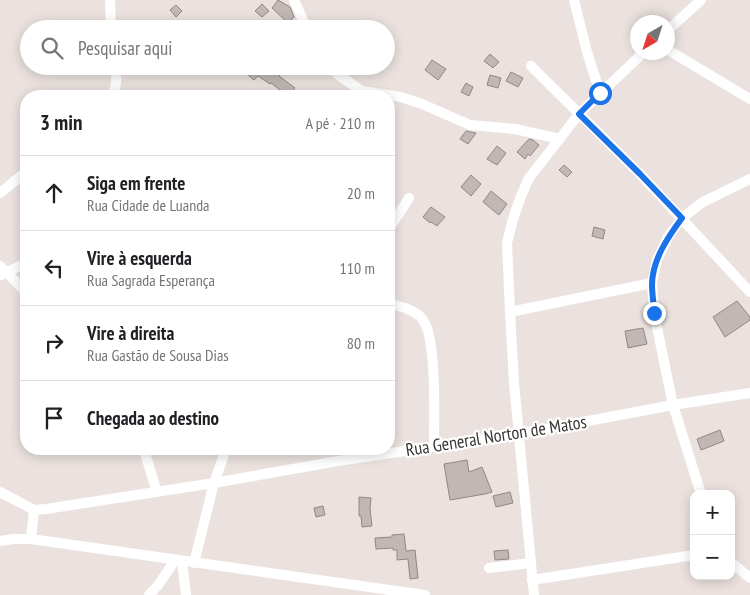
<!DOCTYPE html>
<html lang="pt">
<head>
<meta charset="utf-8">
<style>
	:root { --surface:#fff; --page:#f6f6f6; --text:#202124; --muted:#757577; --line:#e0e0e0 }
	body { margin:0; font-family:"PT Sans Narrow",sans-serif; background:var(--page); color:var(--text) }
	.controls { position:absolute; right:15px; bottom:15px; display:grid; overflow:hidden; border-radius:10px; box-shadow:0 2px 12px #0003 }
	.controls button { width:45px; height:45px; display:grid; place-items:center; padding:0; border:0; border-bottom:1px solid var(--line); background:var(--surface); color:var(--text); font:25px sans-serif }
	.compass { position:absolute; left:630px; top:15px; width:45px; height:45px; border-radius:50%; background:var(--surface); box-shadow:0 2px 12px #0003; rotate:219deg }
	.stop { position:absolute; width:15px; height:15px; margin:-11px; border:4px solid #1a73e8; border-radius:50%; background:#fff }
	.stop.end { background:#1a73e8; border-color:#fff; box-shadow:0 1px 5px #0008 }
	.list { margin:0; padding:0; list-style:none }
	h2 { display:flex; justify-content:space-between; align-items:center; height:65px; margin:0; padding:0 20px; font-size:21px }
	h2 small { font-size:16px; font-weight:400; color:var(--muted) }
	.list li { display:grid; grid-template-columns:32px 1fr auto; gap:15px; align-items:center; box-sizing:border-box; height:75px; padding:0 20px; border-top:1px solid var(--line) }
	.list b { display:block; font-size:19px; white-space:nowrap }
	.list p { margin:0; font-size:16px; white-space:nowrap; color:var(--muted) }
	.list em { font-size:16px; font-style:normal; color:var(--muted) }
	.icon { flex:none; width:28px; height:28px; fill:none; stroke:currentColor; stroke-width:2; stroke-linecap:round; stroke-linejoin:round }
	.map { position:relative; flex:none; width:750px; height:595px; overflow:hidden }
	.search { position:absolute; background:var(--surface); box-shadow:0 2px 12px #0003; left:20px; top:20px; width:375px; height:55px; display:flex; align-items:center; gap:12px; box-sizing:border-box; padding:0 18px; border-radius:28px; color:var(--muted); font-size:19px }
	.panel { position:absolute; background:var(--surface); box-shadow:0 2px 12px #0003; left:20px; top:90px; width:375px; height:365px; border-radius:20px }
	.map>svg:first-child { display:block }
	.building { fill:#c1b8b5; stroke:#908885 }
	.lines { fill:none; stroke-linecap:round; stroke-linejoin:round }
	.minor { stroke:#fff; stroke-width:10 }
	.route { stroke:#1a73e8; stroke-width:6 }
	.labels { text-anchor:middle; stroke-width:4.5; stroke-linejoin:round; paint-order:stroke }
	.street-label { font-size:18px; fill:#383533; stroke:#fff }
</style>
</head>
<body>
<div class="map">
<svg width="750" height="595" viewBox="0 0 750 595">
	<rect width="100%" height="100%" fill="#ebe2df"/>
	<g class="building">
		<path d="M278,0L290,7L294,17L288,23L272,8Z"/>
		<path d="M262,4L269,11L262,17L255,11Z"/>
		<path d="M176,5L182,11L176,17L170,10Z"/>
		<path d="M490,54L499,62L493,68L484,61Z"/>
		<path d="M432,60L446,69L438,80L425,70Z"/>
		<path d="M256,66H283L279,76L295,88L288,96L271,83L270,84L258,76L254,80L247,74L252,68L254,70Z"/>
		<path d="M290,66H316L310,74L290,70Z"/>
		<path d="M511,72L523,78L518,87L506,81Z"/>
		<path d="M490,75L501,78L498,88L487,85Z"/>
		<path d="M466,83L473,87L469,96L461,92Z"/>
		<path d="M466,131L476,133L468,144L460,139Z"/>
		<path d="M529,139L533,140L539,145L530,156L528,154L525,159L517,152Z"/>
		<path d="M497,146L506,153L497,165L487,159Z"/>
		<path d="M564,165L572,172L567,177L559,170Z"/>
		<path d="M471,175L481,184L471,196L461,187Z"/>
		<path d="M491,191L507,204L499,215L483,202Z"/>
		<path d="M431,207L445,217L437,226L431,222L430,223L423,217Z"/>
		<path d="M594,227L605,230L603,239L592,236Z"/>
		<path d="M737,301L750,317V320L725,337L713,317Z"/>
		<path d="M643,328L647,344L628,348L625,331Z"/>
		<path d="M720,430L724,441L701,450L697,439Z"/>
		<path d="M467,460L469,472L482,467L492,492L485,494L450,500L444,464Z"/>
		<path d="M510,492L513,503L496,507L493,496Z"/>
		<path d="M359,497L371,498L370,509L372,526L362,527L361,516H359Z"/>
		<path d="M323,506L325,515L316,517L314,508Z"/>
		<path d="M404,534L406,551L415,550L418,578L410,579L408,559L397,560V550H393V548L376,549L375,538L392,537V535Z"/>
		<path d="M508,550L509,559L495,560L494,551Z"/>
	</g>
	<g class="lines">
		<g class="minor">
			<path d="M110,0L111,29"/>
			<path d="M294,0L307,29"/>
			<path d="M574,0L587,52L600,93"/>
			<path d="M668,30L701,0"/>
			<path d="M668,50L750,99"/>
			<path d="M329,66L341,77L362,91L401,97L422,104L470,125L515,129L560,139"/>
			<path d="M531,66L640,174L750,292"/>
			<path d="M112,96C117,86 117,78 115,66"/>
			<path d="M0,193L26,172"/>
			<path d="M389,229L409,198"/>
			<path d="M0,266L26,292"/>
			<path d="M1,275L26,263"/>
			<path d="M389,303C400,307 415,309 423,320C437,339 434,420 434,446"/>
			<path d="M510,312L652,283"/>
			<path d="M144,450L157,492"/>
			<path d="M0,492L34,510L46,509L214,483L338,461L519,434L673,405L750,393"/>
			<path d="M701,494L673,405L654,313L652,283L657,260L668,237L682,218L703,202L750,179"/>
			<path d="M31,539L34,510"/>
			<path d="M0,541L13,539H31L425,595"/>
			<path d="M182,561L186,595"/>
			<path d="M731,562L750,578"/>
			<path d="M194,563L214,483L226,449"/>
			<path d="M489,568L531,563"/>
			<path d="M532,580L694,555"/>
			<path d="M149,595L159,584L175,560"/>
			<path d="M534,595L514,383L510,312L507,243L513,219L521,196L529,178L579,114L644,52"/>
		</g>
	</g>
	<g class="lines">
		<path class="route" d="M600,93L579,114L640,174L682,218C668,237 652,260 652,285C652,294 654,304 654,313"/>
	</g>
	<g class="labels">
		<g class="street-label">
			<text transform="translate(496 436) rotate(-9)" y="6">Rua General Norton de Matos</text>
		</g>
	</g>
</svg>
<div class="controls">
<button>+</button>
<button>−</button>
</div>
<svg class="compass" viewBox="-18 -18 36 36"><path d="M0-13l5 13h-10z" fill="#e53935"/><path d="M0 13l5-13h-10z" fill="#757577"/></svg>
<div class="stop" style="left:600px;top:93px"></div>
<div class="stop end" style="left:654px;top:313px"></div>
<div class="search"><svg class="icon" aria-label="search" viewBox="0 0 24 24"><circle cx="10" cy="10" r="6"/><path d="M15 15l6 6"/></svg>Pesquisar aqui</div>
<section class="panel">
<h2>3 min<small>A pé · 210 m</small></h2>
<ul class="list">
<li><svg class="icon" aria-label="ahead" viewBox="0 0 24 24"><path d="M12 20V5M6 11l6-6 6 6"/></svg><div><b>Siga em frente</b><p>Rua Cidade de Luanda</p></div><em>20 m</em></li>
<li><svg class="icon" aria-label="left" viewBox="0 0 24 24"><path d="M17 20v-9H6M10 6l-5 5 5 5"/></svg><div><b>Vire à esquerda</b><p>Rua Sagrada Esperança</p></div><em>110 m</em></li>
<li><svg class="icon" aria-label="right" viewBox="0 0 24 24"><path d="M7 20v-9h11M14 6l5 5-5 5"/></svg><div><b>Vire à direita</b><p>Rua Gastão de Sousa Dias</p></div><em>80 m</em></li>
<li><svg class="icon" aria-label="arrive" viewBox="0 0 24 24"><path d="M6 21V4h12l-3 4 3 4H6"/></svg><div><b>Chegada ao destino</b></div></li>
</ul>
</section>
</div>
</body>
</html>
